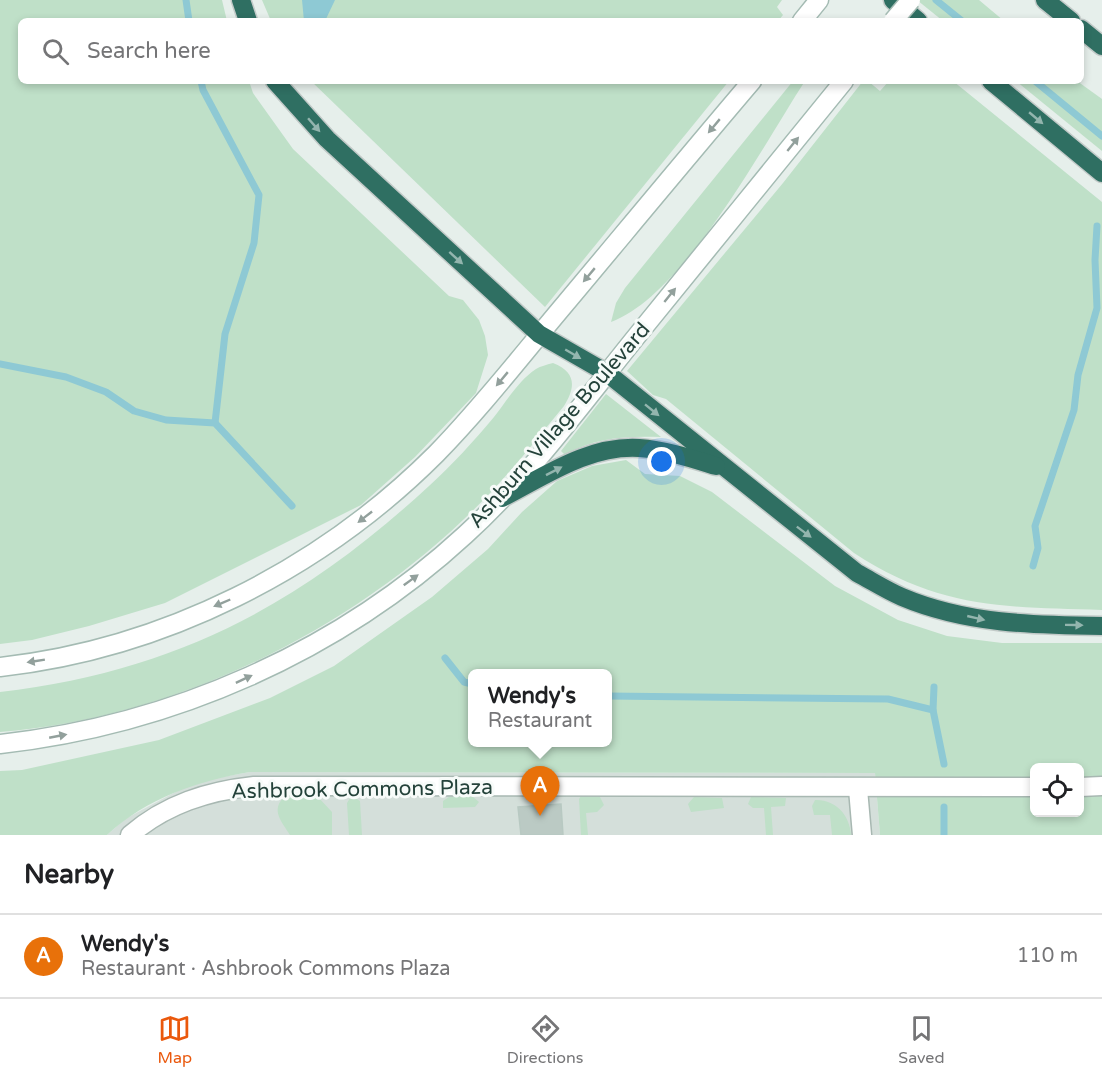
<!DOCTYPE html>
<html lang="en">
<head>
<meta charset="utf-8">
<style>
	:root { --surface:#fff; --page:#f6f6f6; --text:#202124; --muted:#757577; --line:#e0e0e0; --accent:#ea580c }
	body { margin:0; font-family:"Varela Round",sans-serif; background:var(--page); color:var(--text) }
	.controls { position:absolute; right:18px; bottom:18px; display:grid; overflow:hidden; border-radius:9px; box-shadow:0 3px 9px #0003 }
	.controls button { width:54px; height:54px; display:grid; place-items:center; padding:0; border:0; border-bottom:2px solid var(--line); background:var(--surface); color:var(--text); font:30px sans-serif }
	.you { position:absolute; left:662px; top:462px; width:21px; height:21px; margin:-15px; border:4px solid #fff; border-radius:50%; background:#1a73e8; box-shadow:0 0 0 9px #1a73e833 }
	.badge { display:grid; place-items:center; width:39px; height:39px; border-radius:50%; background:var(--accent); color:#fff; font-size:20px; font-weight:700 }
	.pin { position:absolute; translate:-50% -50px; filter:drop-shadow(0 2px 3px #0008) }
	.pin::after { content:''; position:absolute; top:32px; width:21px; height:18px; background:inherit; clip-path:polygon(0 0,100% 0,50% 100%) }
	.popup { position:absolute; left:468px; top:669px; width:144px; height:78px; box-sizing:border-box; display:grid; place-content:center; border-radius:9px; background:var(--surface); filter:drop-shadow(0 2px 4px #0005); font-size:20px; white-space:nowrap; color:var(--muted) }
	.popup b { font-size:22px; color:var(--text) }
	.popup::after { content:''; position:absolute; left:50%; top:100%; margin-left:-12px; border:12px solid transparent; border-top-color:var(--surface) }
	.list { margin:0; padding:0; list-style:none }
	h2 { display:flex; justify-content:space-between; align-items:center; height:78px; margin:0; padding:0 24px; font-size:26px }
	h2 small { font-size:20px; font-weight:400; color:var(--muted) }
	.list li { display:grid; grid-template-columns:39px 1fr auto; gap:18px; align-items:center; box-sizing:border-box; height:84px; padding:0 24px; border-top:2px solid var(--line) }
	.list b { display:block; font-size:22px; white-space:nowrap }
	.list p { margin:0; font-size:20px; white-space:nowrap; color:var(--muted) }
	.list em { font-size:20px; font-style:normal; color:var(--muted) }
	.icon { flex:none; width:33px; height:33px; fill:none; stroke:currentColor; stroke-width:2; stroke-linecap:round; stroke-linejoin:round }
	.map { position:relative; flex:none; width:1102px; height:835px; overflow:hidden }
	.search { position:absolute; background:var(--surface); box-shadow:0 3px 9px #0003; left:18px; right:18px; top:18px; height:66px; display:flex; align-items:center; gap:15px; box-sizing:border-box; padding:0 21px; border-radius:9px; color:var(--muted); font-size:22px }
	.sheet { height:162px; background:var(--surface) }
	nav { display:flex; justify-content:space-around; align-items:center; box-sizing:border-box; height:84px; border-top:2px solid var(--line); background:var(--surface); font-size:16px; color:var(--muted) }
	nav a { display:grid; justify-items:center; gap:3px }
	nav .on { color:var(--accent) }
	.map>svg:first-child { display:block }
	.built { fill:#d4dfda }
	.green { fill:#bfe0c8; fill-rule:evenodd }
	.water { fill:#8ec9d4 }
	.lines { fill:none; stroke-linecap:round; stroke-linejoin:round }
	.stream { stroke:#8ec9d4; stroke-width:7 }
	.building { fill:#bbcac4; stroke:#b8c9c2; stroke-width:1.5 }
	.street-casing { stroke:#a8b8b2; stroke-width:21 }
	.secondary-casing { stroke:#a4bbb3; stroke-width:21 }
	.highway-casing { stroke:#c2cac8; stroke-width:21 }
	.street { stroke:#fff; stroke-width:18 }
	.secondary { stroke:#fff; stroke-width:18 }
	.highway { stroke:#2f6f62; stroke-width:18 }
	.secondary-bridge-casing { stroke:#a4bbb3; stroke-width:21; stroke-linecap:butt }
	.secondary-bridge { stroke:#fff; stroke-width:18 }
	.oneway { fill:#93b5ae }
	.oneway2 { fill:#92a09c }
	.labels { text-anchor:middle; stroke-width:6; stroke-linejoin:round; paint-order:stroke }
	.street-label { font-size:21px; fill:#24423a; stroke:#f7fbf9 }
</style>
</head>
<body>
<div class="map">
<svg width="1102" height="835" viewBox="0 0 1102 835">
	<rect width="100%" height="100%" fill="#e6efeb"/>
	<path class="built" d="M250,772L875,773L880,835H107L125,819L181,789L216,778Z"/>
	<g class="green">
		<path d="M0,0H222L227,21H21V81H249L253,93L293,149L449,296L463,300L479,320L485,336L488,355L476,393L415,457L361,505L165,603L89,626L32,640L0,644Z"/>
		<path d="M262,0H782L777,7L783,15L778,21H271Z"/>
		<path d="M917,0H979L1004,21H943Z"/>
		<path d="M311,81H729L545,307Z"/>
		<path d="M793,81H805C762,147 684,295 611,322L616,303L625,288Z"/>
		<path d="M863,81H868L880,91L889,81H953L1102,202V610C1003,607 940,609 854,553L666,399L653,395L627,371L783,183Z"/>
		<path d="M1016,81H1077L1102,99V151Z"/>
		<path d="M553,363C576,372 576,387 564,406C541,434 518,463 493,490C368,623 183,717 0,732V692C176,671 300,605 429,486C452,465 474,441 494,417C506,402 519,380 536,369C541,366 546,365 553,363Z"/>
		<path d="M606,394L661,437C627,436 595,437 565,455L561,451Z"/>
		<path d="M626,460L645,474L680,476L712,492L835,586L898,620L947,636L1002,643H1102V835H880L875,773L250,772C197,781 147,798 107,835H0V771L22,770L159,740L270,698L334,666L432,597L488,549L522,512L557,481L592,466ZM472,674H608V742H472ZM1034,768H1080V812H1034Z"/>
		<path d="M599,795L604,805L597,812L586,813L588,835H581L579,799L581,796Z"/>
		<path d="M317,796L332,812V835H290C282,822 271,811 283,798Z"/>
		<path d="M354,797L360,801L362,835H349L347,803L350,798Z"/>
		<path d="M449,797H473L479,802L475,807L443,808V801Z"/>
		<path d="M694,797L722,798L724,808L691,812L688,804Z"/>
		<path d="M751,797L786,798L785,806L771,807L773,835H766L764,808H753L748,804Z"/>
		<path d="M815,800C836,799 850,816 851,835H832L830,815H814L812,806Z"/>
	</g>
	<path class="water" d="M302,0H335L325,21H304Z"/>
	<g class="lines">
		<g class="stream">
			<path d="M186,0L189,21"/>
			<path d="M936,0L962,21"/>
			<path d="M201,81L203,90L259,195L254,243L225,334L215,423"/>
			<path d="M1035,81L1102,136"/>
			<path d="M0,364L66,377L106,392L134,411L166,420L215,423L292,506"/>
			<path d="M1033,566L1038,548L1035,526L1074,410L1078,375L1097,308L1095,260L1097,226"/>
			<path d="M445,658L464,682L472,684"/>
			<path d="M608,696L888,699L933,710L944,764"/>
			<path d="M933,710L934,687"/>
			<path d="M944,835V807"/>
		</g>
	</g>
	<path class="building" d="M561,804L563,835H521L518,807Z"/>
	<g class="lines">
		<defs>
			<g id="street">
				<path d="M1080,787L1102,786"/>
				<path d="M858,789L862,835"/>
				<path d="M130,835C166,804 208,791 254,786L1034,787"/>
			</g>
			<g id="secondary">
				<path d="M802,21L819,0"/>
				<path d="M0,667C163,649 320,570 436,454C482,407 522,355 565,304C627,230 689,155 752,81"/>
				<path d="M0,744C172,725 338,652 465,535C531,475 584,401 640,332C708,248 776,165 844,81"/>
			</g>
			<g id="highway">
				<path d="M241,0L248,21"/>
				<path d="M893,0L918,21"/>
				<path d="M1045,0L1071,21"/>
				<path d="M1081,29L1102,46"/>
				<path d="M275,81L327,139L539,334L607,373L857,573C872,581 886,590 902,597C966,624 1033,625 1102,626"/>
				<path d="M991,81L1102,173"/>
				<path d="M502,498C545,476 589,445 639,448C666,450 690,458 716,466"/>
			</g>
		</defs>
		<use href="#street" class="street-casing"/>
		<use href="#secondary" class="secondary-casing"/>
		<use href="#highway" class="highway-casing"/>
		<use href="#street" class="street"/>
		<use href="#secondary" class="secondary"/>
		<use href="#highway" class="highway"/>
		<defs>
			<path id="secondary-bridge" d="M893,21L911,0"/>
		</defs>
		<use href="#secondary-bridge" class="secondary-bridge-casing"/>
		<use href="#secondary-bridge" class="secondary-bridge"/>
	</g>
	<defs><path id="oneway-solid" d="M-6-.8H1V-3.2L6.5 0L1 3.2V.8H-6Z" transform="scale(1.5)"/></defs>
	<g class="oneway">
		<use href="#oneway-solid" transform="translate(1036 118) rotate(40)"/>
		<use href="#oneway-solid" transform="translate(314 125) rotate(49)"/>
		<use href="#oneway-solid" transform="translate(456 258) rotate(42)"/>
		<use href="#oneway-solid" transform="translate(573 354) rotate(30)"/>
		<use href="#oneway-solid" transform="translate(652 410) rotate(39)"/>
		<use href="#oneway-solid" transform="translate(554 471) rotate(-27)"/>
		<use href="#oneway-solid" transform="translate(804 532) rotate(37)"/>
		<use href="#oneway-solid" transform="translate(976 618) rotate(13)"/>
		<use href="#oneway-solid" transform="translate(1074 625) rotate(1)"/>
	</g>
	<g class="oneway2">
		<use href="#oneway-solid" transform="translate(714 126) rotate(130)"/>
		<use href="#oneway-solid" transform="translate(793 144) rotate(-51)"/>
		<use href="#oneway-solid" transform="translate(589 275) rotate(130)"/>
		<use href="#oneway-solid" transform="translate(670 295) rotate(-51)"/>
		<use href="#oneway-solid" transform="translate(502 379) rotate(130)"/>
		<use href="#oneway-solid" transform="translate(365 517) rotate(142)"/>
		<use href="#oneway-solid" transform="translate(411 580) rotate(-36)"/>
		<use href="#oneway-solid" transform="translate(222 603) rotate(157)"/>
		<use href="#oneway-solid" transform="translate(36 661) rotate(171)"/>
		<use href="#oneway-solid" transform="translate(244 679) rotate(-25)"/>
		<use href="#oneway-solid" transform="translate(58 736) rotate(-11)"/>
	</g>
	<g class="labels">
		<g class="street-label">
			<text transform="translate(559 425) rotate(-49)" y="7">Ashburn Village Boulevard</text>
			<text transform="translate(362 789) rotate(-1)" y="7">Ashbrook Commons Plaza</text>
		</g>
	</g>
</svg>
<div class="controls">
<button><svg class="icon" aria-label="locate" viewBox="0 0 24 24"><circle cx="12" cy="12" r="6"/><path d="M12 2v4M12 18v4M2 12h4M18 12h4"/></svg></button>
</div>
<div class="you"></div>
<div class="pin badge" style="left:540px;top:816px;background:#e8710a">A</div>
<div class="popup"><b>Wendy's</b>Restaurant</div>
<div class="search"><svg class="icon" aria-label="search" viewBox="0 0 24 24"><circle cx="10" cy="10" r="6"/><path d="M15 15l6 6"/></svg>Search here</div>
</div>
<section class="sheet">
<h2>Nearby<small></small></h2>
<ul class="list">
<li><span class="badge" style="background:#e8710a">A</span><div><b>Wendy's</b><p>Restaurant · Ashbrook Commons Plaza</p></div><em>110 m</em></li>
</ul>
</section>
<nav>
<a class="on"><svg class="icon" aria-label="map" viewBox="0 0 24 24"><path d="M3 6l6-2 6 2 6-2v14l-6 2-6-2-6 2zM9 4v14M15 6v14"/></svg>Map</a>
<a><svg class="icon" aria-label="directions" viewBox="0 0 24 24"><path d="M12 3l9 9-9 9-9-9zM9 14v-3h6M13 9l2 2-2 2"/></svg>Directions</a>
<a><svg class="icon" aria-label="saved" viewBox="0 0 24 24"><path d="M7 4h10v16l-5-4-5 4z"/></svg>Saved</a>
</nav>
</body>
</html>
